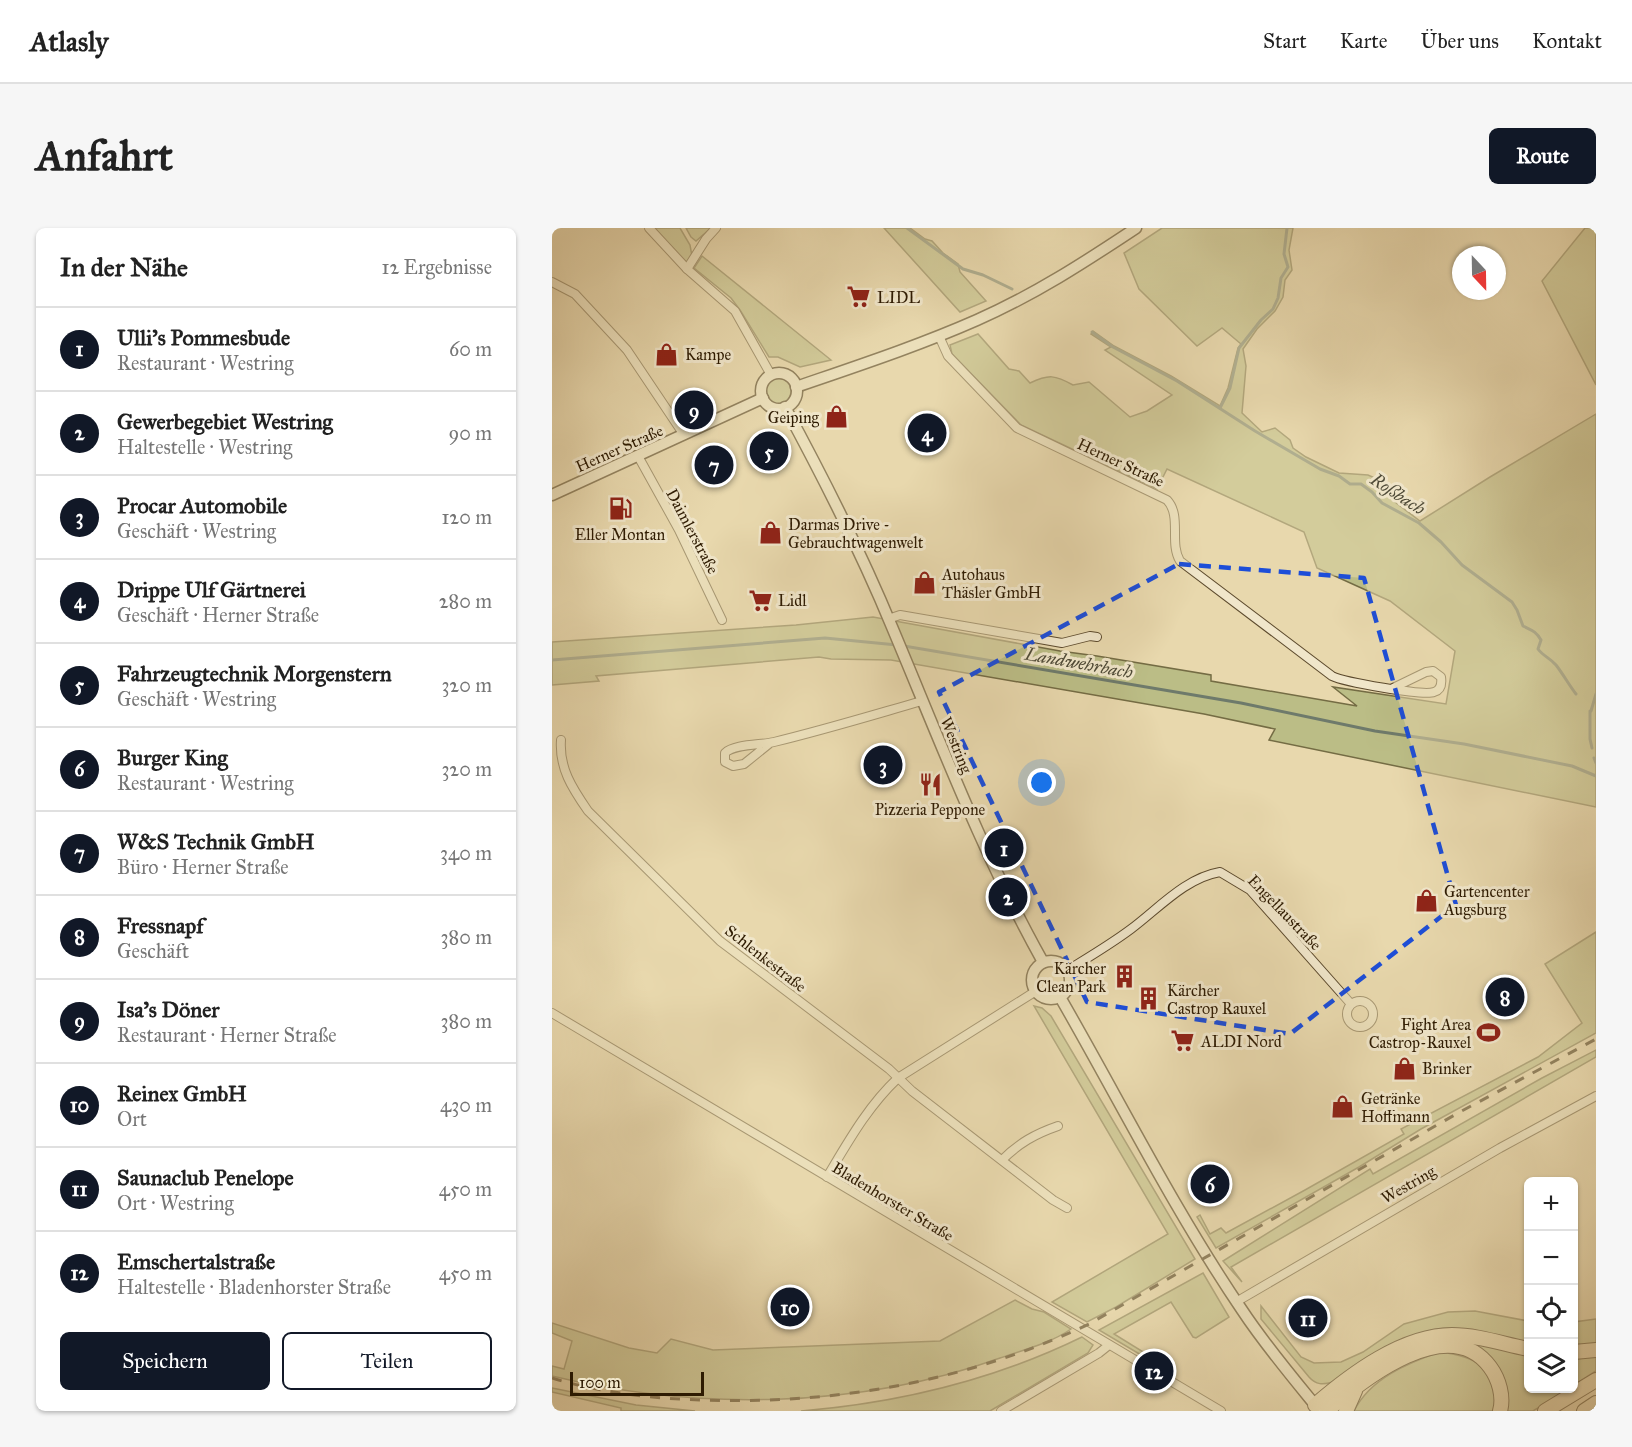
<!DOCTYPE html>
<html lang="de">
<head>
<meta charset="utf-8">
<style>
	:root { --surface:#fff; --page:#f6f6f6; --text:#222; --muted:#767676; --line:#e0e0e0; --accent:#111827 }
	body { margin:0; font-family:"IM FELL Great Primer",serif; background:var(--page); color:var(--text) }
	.controls { position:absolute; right:18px; bottom:18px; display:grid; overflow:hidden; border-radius:9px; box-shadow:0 2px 4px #0004 }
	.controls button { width:54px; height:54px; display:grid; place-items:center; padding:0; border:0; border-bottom:2px solid var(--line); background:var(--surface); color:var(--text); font:30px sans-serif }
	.compass { position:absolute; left:900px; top:18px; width:54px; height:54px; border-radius:50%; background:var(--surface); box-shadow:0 2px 4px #0004; rotate:158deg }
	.scale { position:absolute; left:18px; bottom:15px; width:134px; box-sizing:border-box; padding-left:6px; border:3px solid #2e1b02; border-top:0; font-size:16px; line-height:21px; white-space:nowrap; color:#2e1b02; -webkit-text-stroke:4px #f0e6ca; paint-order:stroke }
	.you { position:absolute; left:490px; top:555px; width:21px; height:21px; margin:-15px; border:4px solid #fff; border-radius:50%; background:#1a73e8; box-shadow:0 0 0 9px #1a73e833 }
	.badge { display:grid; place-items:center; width:39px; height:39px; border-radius:50%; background:var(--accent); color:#fff; font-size:20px; font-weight:700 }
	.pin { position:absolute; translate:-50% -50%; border:3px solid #fff; box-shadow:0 2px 6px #0006 }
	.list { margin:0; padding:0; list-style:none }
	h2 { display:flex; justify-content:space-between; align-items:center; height:78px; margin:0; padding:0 24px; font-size:26px }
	h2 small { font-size:20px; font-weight:400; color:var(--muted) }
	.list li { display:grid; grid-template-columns:39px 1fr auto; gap:18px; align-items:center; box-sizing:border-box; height:84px; padding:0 24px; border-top:2px solid var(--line) }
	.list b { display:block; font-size:22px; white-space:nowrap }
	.list p { margin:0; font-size:20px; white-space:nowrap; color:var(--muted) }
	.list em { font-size:20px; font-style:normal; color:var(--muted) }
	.actions { display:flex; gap:12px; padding:18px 24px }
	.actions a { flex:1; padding:14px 0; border:2px solid var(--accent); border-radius:9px; text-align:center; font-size:21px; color:var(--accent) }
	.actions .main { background:var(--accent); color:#fff }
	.icon { flex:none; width:33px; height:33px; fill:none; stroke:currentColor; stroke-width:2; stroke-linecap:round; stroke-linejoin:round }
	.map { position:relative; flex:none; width:1044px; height:1183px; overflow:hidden; border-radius:9px }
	header { display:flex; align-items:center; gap:36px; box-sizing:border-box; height:84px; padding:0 30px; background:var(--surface); border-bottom:2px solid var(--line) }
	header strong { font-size:28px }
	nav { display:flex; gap:33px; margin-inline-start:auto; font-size:21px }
	.intro { display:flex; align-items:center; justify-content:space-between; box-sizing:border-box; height:144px; padding:0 36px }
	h1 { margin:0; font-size:42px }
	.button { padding:15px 27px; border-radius:9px; background:var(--accent); color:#fff; font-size:21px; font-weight:700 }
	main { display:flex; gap:36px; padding:0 36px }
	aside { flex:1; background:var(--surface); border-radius:9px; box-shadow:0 2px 4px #0004 }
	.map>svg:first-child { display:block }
	.green { fill:#bbbd86; stroke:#746c44; stroke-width:1.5 }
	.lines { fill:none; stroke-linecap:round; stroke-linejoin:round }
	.stream { stroke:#6e7a6b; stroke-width:3 }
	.minor-casing { stroke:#5c4a2d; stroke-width:10 }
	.secondary-casing { stroke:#2e1b02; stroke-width:13 }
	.motorway-casing { stroke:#2e1b02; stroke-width:16 }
	.minor { stroke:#f0e6ca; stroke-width:8 }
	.secondary { stroke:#f0e6ca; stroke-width:10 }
	.motorway { stroke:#e8d8ad; stroke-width:14 }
	.rail { stroke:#2e1b02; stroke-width:3; stroke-dasharray:10 10; stroke-linecap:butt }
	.marked { fill:none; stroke:#1d4ed8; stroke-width:4.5; stroke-dasharray:12 8; stroke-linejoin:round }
	.labels { text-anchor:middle; stroke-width:6; stroke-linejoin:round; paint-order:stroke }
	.poi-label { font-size:16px; fill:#2e1b02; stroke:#f0e6ca; text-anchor:start }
	.street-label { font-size:16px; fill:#2e1b02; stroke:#f0e6ca }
	.water-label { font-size:18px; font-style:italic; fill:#4e4a37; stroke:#f0e6ca }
</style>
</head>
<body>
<header>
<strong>Atlasly</strong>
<nav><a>Start</a><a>Karte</a><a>Über uns</a><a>Kontakt</a></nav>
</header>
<div class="intro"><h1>Anfahrt</h1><a class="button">Route</a></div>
<main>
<aside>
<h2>In der Nähe<small>12 Ergebnisse</small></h2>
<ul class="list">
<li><span class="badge">1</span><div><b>Ulli’s Pommesbude</b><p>Restaurant · Westring</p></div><em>60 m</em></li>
<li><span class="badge">2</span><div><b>Gewerbegebiet Westring</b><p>Haltestelle · Westring</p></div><em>90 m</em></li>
<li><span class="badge">3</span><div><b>Procar Automobile</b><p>Geschäft · Westring</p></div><em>120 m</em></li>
<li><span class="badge">4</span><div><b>Drippe Ulf Gärtnerei</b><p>Geschäft · Herner Straße</p></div><em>280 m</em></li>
<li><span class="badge">5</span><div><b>Fahrzeugtechnik Morgenstern</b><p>Geschäft · Westring</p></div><em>320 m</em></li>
<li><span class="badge">6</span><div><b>Burger King</b><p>Restaurant · Westring</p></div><em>320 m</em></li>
<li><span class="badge">7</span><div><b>W&amp;S Technik GmbH</b><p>Büro · Herner Straße</p></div><em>340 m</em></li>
<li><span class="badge">8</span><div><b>Fressnapf</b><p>Geschäft</p></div><em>380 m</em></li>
<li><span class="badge">9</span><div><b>Isa’s Döner</b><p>Restaurant · Herner Straße</p></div><em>380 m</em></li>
<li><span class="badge">10</span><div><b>Reinex GmbH</b><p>Ort</p></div><em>430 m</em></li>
<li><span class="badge">11</span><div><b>Saunaclub Penelope</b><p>Ort · Westring</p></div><em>450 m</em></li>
<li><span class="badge">12</span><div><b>Emschertalstraße</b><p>Haltestelle · Bladenhorster Straße</p></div><em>450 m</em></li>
</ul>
<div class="actions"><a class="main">Speichern</a><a>Teilen</a></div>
</aside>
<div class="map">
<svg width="1044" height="1183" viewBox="0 0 1044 1183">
	<rect width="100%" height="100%" fill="#e8d8ad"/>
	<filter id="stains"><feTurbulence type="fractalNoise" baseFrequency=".00333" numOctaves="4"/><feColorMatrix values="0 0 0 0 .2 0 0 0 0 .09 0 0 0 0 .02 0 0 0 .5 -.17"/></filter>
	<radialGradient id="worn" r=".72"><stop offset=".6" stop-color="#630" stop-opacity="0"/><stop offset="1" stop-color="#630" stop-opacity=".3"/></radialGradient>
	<g class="green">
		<path d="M102,0H128L138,17L140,28L135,35Z"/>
		<path d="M134,0H159L144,13L139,9Z"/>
		<path d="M332,0H358L373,11L380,13L391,25L406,36L408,44L434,73L408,84Z"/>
		<path d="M610,0H741L737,22L740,42L733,52L731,69L723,83L705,101L691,121L694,138L690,185L710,204L723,200L738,212L741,220L754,229L787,245L816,247L841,258L839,271L868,293L938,249L1044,186V579L717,512L723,501L652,486L339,432L279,431L267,429L44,448L47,453L0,457V414L244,397L321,389L508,423L545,428L659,447V453L805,478L781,459L894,476L903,423L838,373L765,340L752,304L615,241L605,261L469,197L400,126L398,117L426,106L457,141L467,143L478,155C497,146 503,147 521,157L537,154L578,189L595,183L620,167L553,122L559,119L539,106L541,103L562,118L619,148L668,178L676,160L686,120L689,116L670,100L645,118L587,61L572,25Z"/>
		<path d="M1033,0H1044V157L990,53Z"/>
		<path d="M150,28L279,132L248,139L226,129H217L188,82L179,70L142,40Z"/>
		<circle cx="226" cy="163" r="13"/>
		<path d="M1044,704V805L869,901L807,939L664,1020L645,989L648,987L658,1006L669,1000L674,1005L753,962L852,906L849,901L986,829L1030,795L993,736Z"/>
		<path d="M482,778L490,780L499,788L643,1031L564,1079L535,1094L500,1074L616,1006Z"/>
		<path d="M1044,822V829L679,1039L690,1054L671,1033L818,941L821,946L990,850Z"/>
		<path d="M651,1045L677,1089L674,1091L644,1110L641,1109L619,1074L562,1106L614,1138L611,1140L547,1102Z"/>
		<path d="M463,1072L480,1081L492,1084L519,1101C499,1115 471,1122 448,1130C306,1181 145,1183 0,1148V1138L12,1141L20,1113L0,1105V1095L77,1120L105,1125L119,1111L161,1122L388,1113Z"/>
		<path d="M709,1078L749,1129L762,1135L789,1134L811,1124L852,1096L896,1084L923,1083L976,1093V1114C951,1110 924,1102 898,1100C861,1099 813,1136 781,1154C771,1157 764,1157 757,1149L709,1091Z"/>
		<path d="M1044,1091V1116L1022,1118V1094Z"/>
		<path d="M530,1109L541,1117L536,1125L438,1183H249C346,1175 442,1152 530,1109Z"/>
		<path d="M909,1111L976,1125V1160L1017,1161L981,1183H955C962,1151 932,1128 909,1111Z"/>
		<path d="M888,1124C924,1128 950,1142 943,1183H802C818,1151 855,1135 888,1124Z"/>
		<path d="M1044,1127V1143L1022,1157V1128Z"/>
		<path d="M0,1160L84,1177L143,1183H69V1180L0,1164Z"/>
	</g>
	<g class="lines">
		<g class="stream">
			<path d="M355,0L411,41L431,47L460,61"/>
			<path d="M540,104L561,119L625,153L703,203L768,241L787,248L798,256H809L820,264L830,275L867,295L889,314L910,337L960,374L965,382L971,398C979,402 984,403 989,412L986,421C991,428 998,430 1004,437C1011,446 1017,457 1024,466"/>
			<path d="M668,180L678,160L687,120L709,92L721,81L726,70L729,50L736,39L732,26L735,0"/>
			<path d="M352,418L689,475L823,503L912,516L1020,538L1044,548"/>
			<path d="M0,432L273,410L345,417"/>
			<path d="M1038,483V511L1040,520"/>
			<path d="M1039,483L1044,466"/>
			<path d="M1042,530L1044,535"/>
		</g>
		<defs>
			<g id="minor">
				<path d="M97,0L135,41L183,83L219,147"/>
				<path d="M135,41L154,11L164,0"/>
				<path d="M0,54L23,66L75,122L132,207"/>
				<path d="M387,108L396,128L465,200L615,272C630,288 617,315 628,333L780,448C792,454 871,468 882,464C889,462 890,456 889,449L881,443L874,444L841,460"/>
				<path d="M86,228L127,302L170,392"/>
				<path d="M336,391L348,387L510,415L538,408L545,409"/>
				<path d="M9,512C7,540 20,560 36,583L168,713L337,841L360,863L501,972L515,980"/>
				<path d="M218,515L192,536L181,538L173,534V525C182,516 209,517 222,514C272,502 321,487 370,473"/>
				<path d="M516,742C537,729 559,716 579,701C606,681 633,650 668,644L698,662L799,776"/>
				<circle cx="808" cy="786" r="13"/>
				<path d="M0,785L669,1183"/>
				<path d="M450,932C467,915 483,906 506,898"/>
				<path d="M275,949C296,914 316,878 346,850L484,763"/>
				<path d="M684,1074L948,920L1044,868"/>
				<path d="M449,1183L547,1125L557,1117"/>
			</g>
			<g id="secondary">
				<circle cx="227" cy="163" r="18"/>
				<path d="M244,159C305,138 366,118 425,92C482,67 533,34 584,0"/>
				<path d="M233,179C272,251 309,324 340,399C388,513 431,627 491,734"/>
				<path d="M0,267L211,170"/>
				<circle cx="499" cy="752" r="19"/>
				<path d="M508,769C568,873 622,982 690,1082C713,1117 741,1150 768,1183"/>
			</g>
			<g id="motorway">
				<path d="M1022,1124L1044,1122"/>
				<path d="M763,1177C799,1146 851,1107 900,1107C925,1107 951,1116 976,1121"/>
				<path d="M775,1183C811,1151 897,1083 938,1139C947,1151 952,1169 948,1183"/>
				<path d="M794,1183L803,1163"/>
				<path d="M993,1183L1044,1152"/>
				<path d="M1032,1183L1044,1175"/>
			</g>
		</defs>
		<use href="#minor" class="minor-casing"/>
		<use href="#secondary" class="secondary-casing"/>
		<use href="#motorway" class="motorway-casing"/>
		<use href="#minor" class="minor"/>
		<use href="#secondary" class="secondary"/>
		<use href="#motorway" class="motorway"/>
		<path class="rail" d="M0,1150C29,1159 59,1164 89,1168C244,1183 397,1162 537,1096L906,885L1044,811"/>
	</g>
	<path d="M0 0H1044V1183H0ZM627,336L812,350L904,677L738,806L535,774L387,464Z" fill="#e8d8ad" fill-opacity=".55" fill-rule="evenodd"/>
	<path class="marked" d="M627,336L812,350L904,677L738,806L535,774L387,464Z"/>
	<defs>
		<symbol id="supermarket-bare" viewBox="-9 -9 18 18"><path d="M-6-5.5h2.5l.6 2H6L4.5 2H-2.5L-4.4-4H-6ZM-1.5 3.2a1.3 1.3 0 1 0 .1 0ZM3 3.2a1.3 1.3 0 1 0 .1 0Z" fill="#8f2418" stroke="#f0e6ca" stroke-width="2.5" paint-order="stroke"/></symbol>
		<symbol id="shop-bare" viewBox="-9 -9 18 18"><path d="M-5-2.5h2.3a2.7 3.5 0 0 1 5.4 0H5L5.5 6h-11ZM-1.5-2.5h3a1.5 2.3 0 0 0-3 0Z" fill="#8f2418" stroke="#f0e6ca" stroke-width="2.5" paint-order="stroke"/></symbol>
		<symbol id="fuel-bare" viewBox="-9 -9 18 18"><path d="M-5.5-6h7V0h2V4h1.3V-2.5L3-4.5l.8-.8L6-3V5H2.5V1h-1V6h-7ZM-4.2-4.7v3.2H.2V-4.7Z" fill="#8f2418" stroke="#f0e6ca" stroke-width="2.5" paint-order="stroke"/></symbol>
		<symbol id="restaurant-bare" viewBox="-9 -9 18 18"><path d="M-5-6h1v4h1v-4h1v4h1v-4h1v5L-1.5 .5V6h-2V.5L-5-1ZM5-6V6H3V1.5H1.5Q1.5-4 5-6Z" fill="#8f2418" stroke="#f0e6ca" stroke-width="2.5" paint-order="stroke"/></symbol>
		<symbol id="building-bare" viewBox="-9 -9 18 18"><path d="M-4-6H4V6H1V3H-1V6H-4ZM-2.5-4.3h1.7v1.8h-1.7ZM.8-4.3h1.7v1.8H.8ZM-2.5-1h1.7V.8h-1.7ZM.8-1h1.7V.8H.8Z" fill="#8f2418" stroke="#f0e6ca" stroke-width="2.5" paint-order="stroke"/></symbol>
		<symbol id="stadium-bare" viewBox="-9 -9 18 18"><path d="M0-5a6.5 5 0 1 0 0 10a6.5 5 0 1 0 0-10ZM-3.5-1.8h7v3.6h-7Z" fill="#8f2418" stroke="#f0e6ca" stroke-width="2.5" paint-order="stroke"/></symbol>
	</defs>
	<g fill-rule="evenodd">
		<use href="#supermarket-bare" x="290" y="52" width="33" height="33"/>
		<use href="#shop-bare" x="98" y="110" width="33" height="33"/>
		<use href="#shop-bare" x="268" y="172" width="33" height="33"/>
		<use href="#fuel-bare" x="52" y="264" width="33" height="33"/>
		<use href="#shop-bare" x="202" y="288" width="33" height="33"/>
		<use href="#shop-bare" x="356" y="338" width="33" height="33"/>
		<use href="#supermarket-bare" x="192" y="356" width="33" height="33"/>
		<use href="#restaurant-bare" x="362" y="540" width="33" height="33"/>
		<use href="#shop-bare" x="858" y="656" width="33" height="33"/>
		<use href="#building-bare" x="556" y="732" width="33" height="33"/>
		<use href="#building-bare" x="580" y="754" width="33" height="33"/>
		<use href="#stadium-bare" x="920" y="788" width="33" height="33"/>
		<use href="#supermarket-bare" x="614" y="796" width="33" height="33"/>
		<use href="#shop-bare" x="836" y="824" width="33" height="33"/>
		<use href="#shop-bare" x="774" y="862" width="33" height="33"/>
	</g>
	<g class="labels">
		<g class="poi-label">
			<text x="325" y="75">LIDL</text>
			<text x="133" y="132">Kampe</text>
			<text x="267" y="195" text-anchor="end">Geiping</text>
			<text x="236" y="302">Darmas Drive -<tspan x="236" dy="18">Gebrauchtwagenwelt</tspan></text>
			<text x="68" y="312" text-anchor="middle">Eller Montan</text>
			<text x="390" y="352">Autohaus<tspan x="390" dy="18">Thäsler GmbH</tspan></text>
			<text x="226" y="378">Lidl</text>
			<text x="378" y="587" text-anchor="middle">Pizzeria Peppone</text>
			<text x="892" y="669">Gartencenter<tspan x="892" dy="18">Augsburg</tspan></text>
			<text x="554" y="746" text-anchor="end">Kärcher<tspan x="554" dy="18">Clean Park</tspan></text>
			<text x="615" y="768">Kärcher<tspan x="615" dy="18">Castrop Rauxel</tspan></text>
			<text x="919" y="802" text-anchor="end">Fight Area<tspan x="919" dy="18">Castrop-Rauxel</tspan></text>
			<text x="649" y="819">ALDI Nord</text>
			<text x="870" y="846">Brinker</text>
			<text x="809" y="876">Getränke<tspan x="809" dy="18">Hoffmann</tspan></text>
		</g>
		<g class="street-label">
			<text transform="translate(67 220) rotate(-24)" y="6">Herner Straße</text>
			<text transform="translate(569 234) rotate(25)" y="6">Herner Straße</text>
			<text transform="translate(141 303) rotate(62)" y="6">Daimlerstraße</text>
			<text transform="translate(405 517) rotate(68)" y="6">Westring</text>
			<text transform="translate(733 684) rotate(46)" y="6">Engellaustraße</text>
			<text transform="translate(214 730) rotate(38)" y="6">Schlenkestraße</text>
			<text transform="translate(856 956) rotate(-30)" y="6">Westring</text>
			<text transform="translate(341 973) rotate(31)" y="6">Bladenhorster Straße</text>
		</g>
		<g class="water-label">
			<text transform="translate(846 266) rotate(33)" y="6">Roßbach</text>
			<text transform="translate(527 435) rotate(10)" y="6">Landwehrbach</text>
		</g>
	</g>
	<rect width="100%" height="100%" filter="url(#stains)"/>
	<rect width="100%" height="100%" fill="url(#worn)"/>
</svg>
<div class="controls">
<button>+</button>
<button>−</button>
<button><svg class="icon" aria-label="locate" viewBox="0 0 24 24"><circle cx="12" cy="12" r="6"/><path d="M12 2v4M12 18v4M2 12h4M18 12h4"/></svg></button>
<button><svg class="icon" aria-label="layers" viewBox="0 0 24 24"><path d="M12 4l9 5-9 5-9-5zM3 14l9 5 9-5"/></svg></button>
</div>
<svg class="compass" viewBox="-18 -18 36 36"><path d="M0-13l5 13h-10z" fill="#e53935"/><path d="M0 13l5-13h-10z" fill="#767676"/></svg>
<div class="scale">100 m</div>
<div class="you"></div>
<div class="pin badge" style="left:452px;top:620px">1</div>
<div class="pin badge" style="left:456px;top:669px">2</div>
<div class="pin badge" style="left:331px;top:537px">3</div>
<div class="pin badge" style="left:375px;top:205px">4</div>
<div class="pin badge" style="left:217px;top:223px">5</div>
<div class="pin badge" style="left:658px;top:956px">6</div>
<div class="pin badge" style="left:162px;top:237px">7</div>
<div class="pin badge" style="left:953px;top:769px">8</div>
<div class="pin badge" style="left:142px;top:182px">9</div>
<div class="pin badge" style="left:238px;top:1079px">10</div>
<div class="pin badge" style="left:756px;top:1090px">11</div>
<div class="pin badge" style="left:602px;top:1143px">12</div>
</div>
</main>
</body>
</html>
